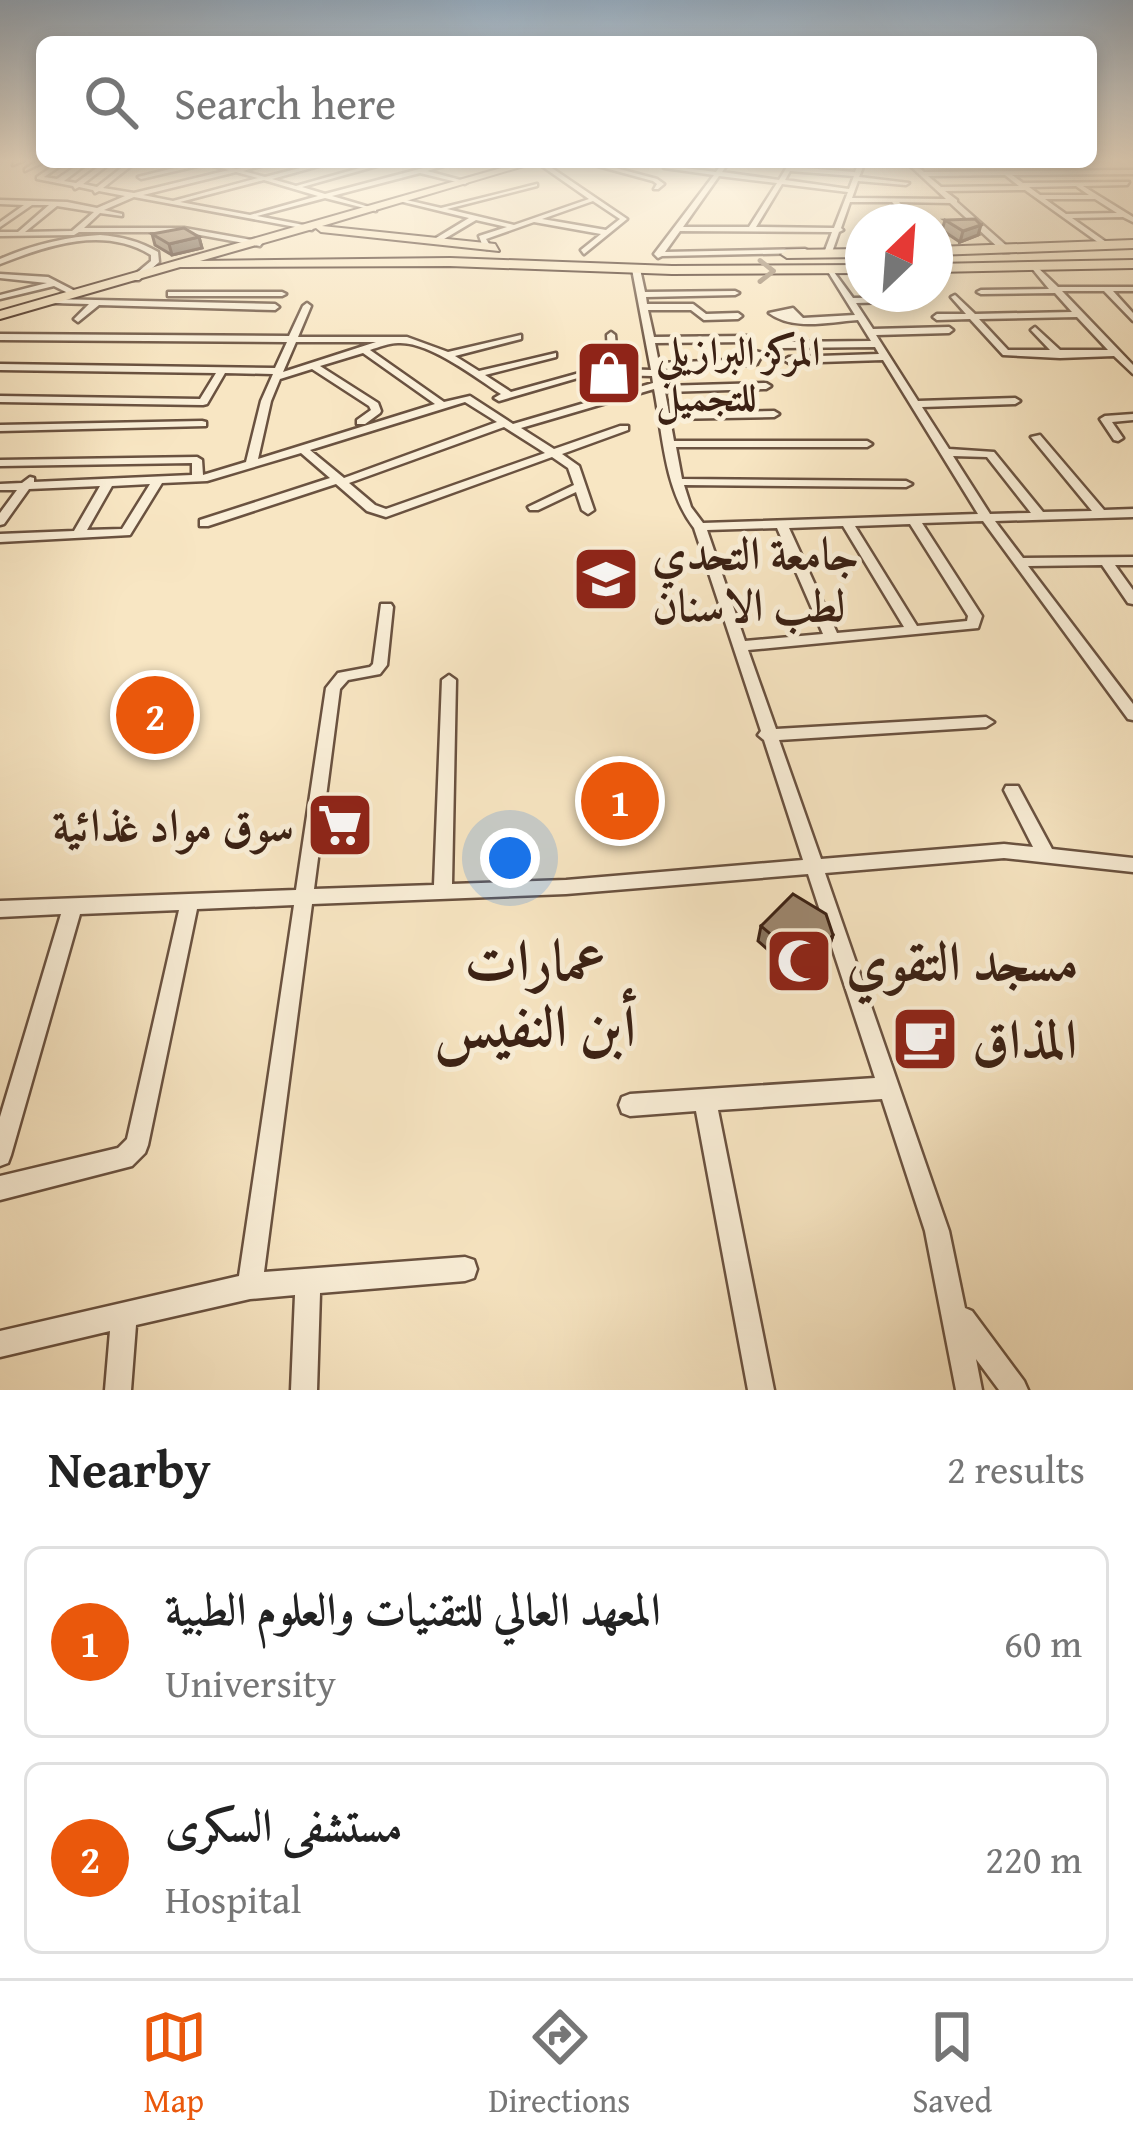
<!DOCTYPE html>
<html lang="en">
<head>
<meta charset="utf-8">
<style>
	:root { --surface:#fff; --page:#f6f6f6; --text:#222; --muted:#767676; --line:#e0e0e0; --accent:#ea580c }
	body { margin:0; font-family:"Gentium Book Plus",Amiri,serif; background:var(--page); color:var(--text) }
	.compass { position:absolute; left:845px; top:204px; width:108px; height:108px; border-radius:50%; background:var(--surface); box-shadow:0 6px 18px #0003; rotate:25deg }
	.you { position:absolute; left:510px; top:858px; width:42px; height:42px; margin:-30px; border:9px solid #fff; border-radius:50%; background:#1a73e8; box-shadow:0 0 0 18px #1a73e833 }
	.badge { display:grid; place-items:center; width:78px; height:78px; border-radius:50%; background:var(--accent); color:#fff; font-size:39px; font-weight:700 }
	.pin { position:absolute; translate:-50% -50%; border:6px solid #fff; box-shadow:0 3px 12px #0006 }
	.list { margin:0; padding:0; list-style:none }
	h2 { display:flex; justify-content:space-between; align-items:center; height:156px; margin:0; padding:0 48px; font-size:51px }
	h2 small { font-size:39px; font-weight:400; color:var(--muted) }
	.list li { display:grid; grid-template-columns:78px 1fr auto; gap:36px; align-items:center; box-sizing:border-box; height:192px; margin:0 24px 24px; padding:0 24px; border:3px solid var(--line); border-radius:18px }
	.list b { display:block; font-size:45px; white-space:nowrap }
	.list p { margin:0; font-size:39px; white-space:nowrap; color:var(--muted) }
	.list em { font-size:39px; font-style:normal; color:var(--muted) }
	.icon { flex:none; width:66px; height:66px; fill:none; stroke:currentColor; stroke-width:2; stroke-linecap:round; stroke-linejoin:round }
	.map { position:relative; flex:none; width:1133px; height:1390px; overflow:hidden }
	.search { position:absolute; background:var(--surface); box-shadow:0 6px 18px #0003; left:36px; right:36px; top:36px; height:132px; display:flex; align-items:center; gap:30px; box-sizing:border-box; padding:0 42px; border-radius:18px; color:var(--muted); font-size:45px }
	.sheet { height:588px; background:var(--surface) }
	nav { display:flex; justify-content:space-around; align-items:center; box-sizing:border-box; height:168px; border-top:3px solid var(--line); background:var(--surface); font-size:33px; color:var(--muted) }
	nav a { display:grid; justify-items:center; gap:6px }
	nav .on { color:var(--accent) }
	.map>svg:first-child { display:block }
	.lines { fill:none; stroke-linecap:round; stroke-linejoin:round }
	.minor-casing { stroke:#6a5240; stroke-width:5 }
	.primary-casing { stroke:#3b2114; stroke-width:4 }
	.minor { fill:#faefd8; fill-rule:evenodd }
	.primary { fill:#f8e6c3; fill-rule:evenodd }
	.wall { fill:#87745f; stroke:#3b2114; stroke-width:3 }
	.shaded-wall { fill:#6e5e4e; stroke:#3b2114; stroke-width:3 }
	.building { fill:#9d876f; stroke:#3b2114; stroke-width:3 }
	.oneway { stroke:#9a846c }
	.labels { text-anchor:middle; stroke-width:10; stroke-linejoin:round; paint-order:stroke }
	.far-poi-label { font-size:39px; font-weight:bold; fill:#3b2114; stroke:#faefd8; text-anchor:start }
	.poi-label { font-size:45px; font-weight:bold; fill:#3b2114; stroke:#faefd8; text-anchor:start }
	.near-poi-label { font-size:54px; font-weight:bold; fill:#3b2114; stroke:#faefd8; text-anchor:start }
	.near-neighbourhood-label { font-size:57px; font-weight:bold; fill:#3b2114; stroke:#faefd8 }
</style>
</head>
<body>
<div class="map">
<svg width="1133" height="1390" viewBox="0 0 1133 1390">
	<rect width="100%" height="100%" fill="#f8e6c3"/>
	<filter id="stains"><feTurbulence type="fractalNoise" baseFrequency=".00167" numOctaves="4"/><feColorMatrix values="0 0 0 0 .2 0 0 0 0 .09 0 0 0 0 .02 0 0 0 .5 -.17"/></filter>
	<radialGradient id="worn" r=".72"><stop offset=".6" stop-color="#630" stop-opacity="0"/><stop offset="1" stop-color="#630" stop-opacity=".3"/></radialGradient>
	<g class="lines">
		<defs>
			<g id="minor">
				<path d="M15,161H23L13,165Z"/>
				<path d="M37,161L44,162L25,171V169Z"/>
				<path d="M59,162H66L44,177L57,179L82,162H89L64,181L76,183L105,162H112L83,184L97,187L129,162H136L103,188L134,193L229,170L206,164L141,179L138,177L198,162H213L236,169L274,162L243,171L265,177L323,162H333L272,179L296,186L381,162H391L302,187L325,194L446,162H456L427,171L468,182L465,184L420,173L332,196L376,209V211L325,198L257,216L314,227L312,230L134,197L104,210L122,214V216L100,213L84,228H184L263,242L260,246L184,232H79L74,235L0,236V232H18L49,205H32L0,227V222L24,205L0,204V200L67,202L97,208L125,196L99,191L95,193L93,190L79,187L75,189L73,186L37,179V177ZM236,172L258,178L173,201L143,195ZM264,180L318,196L250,215L180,202ZM57,206L94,212L72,231L25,232Z"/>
				<path d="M536,162H543L627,219L584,254L581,250L601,234L534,222L486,239L491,247L487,249L483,247L479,236L507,227L476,220L439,242L436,238L469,218L399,201L402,199L441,208L537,184V186L447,209L514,225L589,199ZM593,201L620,219L606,230L542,219Z"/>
				<path d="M583,162H593L657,179L664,184L658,189H654L657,184L653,181Z"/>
				<path d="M667,162H673L670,166L716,172L723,162H729L722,172L779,180L790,162H796L793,167L855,172L859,162H865L859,177L909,183L906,185L858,181L852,198L946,199L906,162H912L924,172L1133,170V174L1012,175L1023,183L1129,182L1127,185L1083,186L1133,217V222L1123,217L1072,218L1109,244L1106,248L1025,190L945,191L957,200V202L1009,248V252H1003L950,203L899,202L918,222H911L892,202H850L841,228L843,230L839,232L831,255L824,253L832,232L680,231L665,252L805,249L809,251L805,253L662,256L658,258L654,254L714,175L664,168ZM790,171L854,176L849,189L785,180ZM1005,175L1019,186L941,187L928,176ZM719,176L777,183L749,227H683ZM782,184L848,192L834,228L756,227ZM1076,186L1089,195H1040L1029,187ZM1045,199H1095L1117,213L1066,214Z"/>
				<path d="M1011,162H1056L1053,164Z"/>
				<path d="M100,235C122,237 139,241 158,252L159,262L139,280H133V276L151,261V255C104,226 48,245 0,264V259C32,245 65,237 100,235Z"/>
				<path d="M1034,264L1058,287H1133V291H1113L1133,313V321L1104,291H1062L1133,365V374L1114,356L1060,358L1003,355L970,319L937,320L933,317L937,314H966L951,297L955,295L975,314L1072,312L1055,293L981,294L977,292L981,290L1049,289L1030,266ZM1077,317L1108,350H1060L1035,327L1031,330L1050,350H1008L979,319Z"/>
				<path d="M636,267L640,269L645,292L735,291L739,293L735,295L646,297L647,304H693L706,314L738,313L742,316L738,319L704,320L691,310H648L654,337L747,336L751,339L747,342L655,343L659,363L751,359L755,351L763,353L757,364L754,365L660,369L663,373V386L766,383L771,386L766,389L665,392L669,413L774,411L779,414L774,417L670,419L674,441H867L872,444L867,447H676L682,479L906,481L912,484L906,487L684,485L691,507L703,523L978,514L883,360L789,363L784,360L789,357L879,354L875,347L781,348L776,345L781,342L871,341L858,320C829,322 793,331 769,313L793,308L803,318L855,315L827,270L831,268L853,298L923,297L927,299L923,301L856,303L873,329L949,327L953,330L949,333L876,335L918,401L1015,398L1020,401L1015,404L922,407L949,449L994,452L1043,512L1092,511L1031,437L1040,435L1104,510L1133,509V517L995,521L1023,558L1133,557V565H1115L1133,590V604L1128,603L1102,565L1028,566L1133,704V720L1128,719L983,521L922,523L982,616L978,628L748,650L776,729L986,717L994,722L986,727L779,740L821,859L1004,844L1033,847L1004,790L1006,786H1018L1052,849L1133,858V872L1004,858L825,873L949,1231L965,1308L972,1311L1024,1381L1028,1390H999L976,1359L982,1390H956L925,1231L882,1099L718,1110L774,1390H748L696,1111L630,1116L622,1113L619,1105L622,1097L630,1094L875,1078L808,874L566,894L312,904L264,1272L465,1257L474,1260L477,1269L474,1278L465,1281L320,1293L317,1390H291L295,1295L250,1299L136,1325L131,1390H105L110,1331L0,1357V1331L239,1276L294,905L197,909L148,1145L145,1153L132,1166L0,1200V1176L118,1148L127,1139L179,910L80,914L11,1155L8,1163L0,1166V1117L61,914L0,917V901L296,890L326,688L338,673L370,667L373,664L381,604H391L393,607L387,665L380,674L348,680L340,689L314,889L434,885L442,680L449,675L456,680L452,884L566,880L803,860L764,740L758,735L761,731L694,528C664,489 663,435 654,389L521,428L554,449L620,426H628V430L562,454L579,466L594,510L588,514L582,510L576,492L538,510H530L528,507L574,485L568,468L552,457L386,517L367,511L336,484L208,526H200V520L330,478L301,453L207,481L162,483L130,535L0,542V534L74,531L100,486L29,489L4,524L0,525V513L17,490H0V484L22,483L30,477L34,478V482L192,475V463L0,466V460L197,457L202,460L203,475L246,462L261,401L273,374L225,373L207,404L203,405L0,402V396L200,399L216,373L0,370V364L275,368L287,342L0,340V334L289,336L303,306L307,303L311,306L298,337H407L448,352L521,335V339L455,356L479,371L556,353V357L485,375L511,392L583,372L588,375L499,401L494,398L501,394C476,378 429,341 398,343C389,343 379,347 370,350L444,402L470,396L513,424L653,383L652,376L614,375L609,372L607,335L611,332L615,335L618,369L651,370L632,269ZM296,342H376L283,372ZM363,353L435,404L258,459L271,401L280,379L312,369L369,406L371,410L357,420V424H365L380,413L381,411L378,403L320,366ZM465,402L497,422L344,478L310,450ZM504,427L545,453L386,509L375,505L349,483ZM953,456L987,457L1031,513L990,514ZM150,484L122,529L87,530L112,486ZM910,524L968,616L967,621L917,626L855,526ZM843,526L904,627L837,633L789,528ZM777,528L823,634L745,641L707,530Z"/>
				<path d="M0,274L48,277L81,294L74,296L54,286L0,299V295L47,283L0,278Z"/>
				<rect x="935" y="283" width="4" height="4"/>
				<path d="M171,292H282L286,294L282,296H168V292Z"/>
				<path d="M50,299L275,304L279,307L275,310L99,305L78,322L74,319L89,304L53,303L49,301Z"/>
				<path d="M1133,414V420L1112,422L1123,438L1118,441L1114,440L1100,419L1105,416Z"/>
				<path d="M202,421L206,422V426L0,431V425Z"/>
			</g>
			<g id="primary">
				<path d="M522,162H537L322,226L495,244L499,251L321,232L316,228L200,261L450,258L672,266L863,265V273L672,274L450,266L180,267L0,319V311Z"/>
				<path d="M1133,240V248L935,255V247Z"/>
				<path d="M863,249V257L787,258L781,254L787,250Z"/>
				<path d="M1133,260V268L935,272V264Z"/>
			</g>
		</defs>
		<use href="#minor" class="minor-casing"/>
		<use href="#primary" class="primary-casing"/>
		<use href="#minor" class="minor"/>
		<use href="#primary" class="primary"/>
	</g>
	<g class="wall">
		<path d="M945,220L978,235L960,242L942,230Z"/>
		<path d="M152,234L199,237L202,248L172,255L155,245Z"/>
		<path d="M761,926L833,935L828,950L801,979L758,941Z"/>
	</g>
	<g class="shaded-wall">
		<path d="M981,225L978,235L960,242L963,231Z"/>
		<path d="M199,237L202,248L172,255L169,244Z"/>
		<path d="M833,935L828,950L801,979L806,964Z"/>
	</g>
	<g class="building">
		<path d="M975,219L981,225L963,231L945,220Z"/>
		<path d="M184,228L199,237L169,244L152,234Z"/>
		<path d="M793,894L826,914L833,935L806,964L761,926Z"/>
	</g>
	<defs><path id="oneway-chevron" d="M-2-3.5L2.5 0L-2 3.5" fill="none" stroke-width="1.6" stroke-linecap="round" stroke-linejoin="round" transform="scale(3)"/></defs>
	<use class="oneway" href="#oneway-chevron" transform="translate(766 271)"/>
	<linearGradient id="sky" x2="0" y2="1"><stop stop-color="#95adc2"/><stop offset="0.45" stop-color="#fcf4e4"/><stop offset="1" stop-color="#fcf4e4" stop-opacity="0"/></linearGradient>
	<rect width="1133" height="356" fill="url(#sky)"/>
	<defs>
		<symbol id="shop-square" viewBox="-11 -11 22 22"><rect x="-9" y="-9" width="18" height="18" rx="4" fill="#8f2418" stroke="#faefd8"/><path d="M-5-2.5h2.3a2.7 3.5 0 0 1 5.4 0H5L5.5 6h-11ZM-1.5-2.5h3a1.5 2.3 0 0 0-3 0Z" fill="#fff"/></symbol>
		<symbol id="university-square" viewBox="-11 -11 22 22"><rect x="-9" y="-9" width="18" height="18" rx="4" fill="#8f2418" stroke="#faefd8"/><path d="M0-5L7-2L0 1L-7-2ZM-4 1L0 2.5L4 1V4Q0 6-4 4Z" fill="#fff"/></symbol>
		<symbol id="supermarket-square" viewBox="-11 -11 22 22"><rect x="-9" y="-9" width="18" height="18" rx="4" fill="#8f2418" stroke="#faefd8"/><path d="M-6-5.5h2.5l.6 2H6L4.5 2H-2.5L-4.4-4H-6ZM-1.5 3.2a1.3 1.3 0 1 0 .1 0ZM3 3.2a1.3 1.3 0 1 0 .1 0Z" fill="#fff"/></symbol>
		<symbol id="mosque-square" viewBox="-11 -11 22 22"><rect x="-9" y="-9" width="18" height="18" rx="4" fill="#8f2418" stroke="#faefd8"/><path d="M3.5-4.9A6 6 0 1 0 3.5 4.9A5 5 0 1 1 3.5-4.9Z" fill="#fff"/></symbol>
		<symbol id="cafe-square" viewBox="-11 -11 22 22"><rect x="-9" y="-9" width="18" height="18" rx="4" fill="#8f2418" stroke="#faefd8"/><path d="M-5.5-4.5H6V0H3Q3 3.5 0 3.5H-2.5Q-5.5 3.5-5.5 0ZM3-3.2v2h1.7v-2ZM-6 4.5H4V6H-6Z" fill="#fff"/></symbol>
	</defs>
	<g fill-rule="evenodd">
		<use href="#shop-square" x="571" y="335" width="76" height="76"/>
		<use href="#university-square" x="568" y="541" width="76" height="76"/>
		<use href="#supermarket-square" x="302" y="787" width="76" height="76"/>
		<use href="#mosque-square" x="761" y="923" width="76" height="76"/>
		<use href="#cafe-square" x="887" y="1001" width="76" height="76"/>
	</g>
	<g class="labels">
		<g class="far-poi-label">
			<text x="656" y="365">المركز البرازيلي<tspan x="656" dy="45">للتجميل</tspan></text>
		</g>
		<g class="poi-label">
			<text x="652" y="569">جامعة التحدي<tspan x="652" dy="52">لطب الاسنان</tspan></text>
			<text x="294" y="841" text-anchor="end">سوق مواد غذائية</text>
		</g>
		<g class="near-poi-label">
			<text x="846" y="980">مسجد التقوي</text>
			<text x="972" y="1058">المذاق</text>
		</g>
		<g class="near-neighbourhood-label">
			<text x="535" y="980">عمارات<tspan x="535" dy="66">أبن النفيس</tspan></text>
		</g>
	</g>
	<rect width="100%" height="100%" filter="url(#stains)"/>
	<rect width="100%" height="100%" fill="url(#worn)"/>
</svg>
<svg class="compass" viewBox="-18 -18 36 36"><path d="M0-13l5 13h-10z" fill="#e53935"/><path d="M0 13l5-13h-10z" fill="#767676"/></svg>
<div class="you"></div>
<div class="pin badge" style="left:620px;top:801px">1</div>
<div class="pin badge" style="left:155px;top:715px">2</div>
<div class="search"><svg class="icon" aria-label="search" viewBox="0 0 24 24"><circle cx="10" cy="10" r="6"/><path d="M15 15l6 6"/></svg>Search here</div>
</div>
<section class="sheet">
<h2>Nearby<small>2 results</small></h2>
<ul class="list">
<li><span class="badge">1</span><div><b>المعهد العالي للتقنيات والعلوم الطبية</b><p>University</p></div><em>60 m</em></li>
<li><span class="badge">2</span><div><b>مستشفى السكرى</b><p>Hospital</p></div><em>220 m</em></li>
</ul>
</section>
<nav>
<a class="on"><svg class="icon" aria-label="map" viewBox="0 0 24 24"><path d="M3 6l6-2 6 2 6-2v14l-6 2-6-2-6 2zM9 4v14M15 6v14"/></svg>Map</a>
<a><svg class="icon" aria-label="directions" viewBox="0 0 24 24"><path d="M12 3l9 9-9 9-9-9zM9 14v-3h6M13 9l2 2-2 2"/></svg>Directions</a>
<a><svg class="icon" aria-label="saved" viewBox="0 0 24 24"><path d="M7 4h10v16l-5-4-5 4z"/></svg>Saved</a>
</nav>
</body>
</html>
